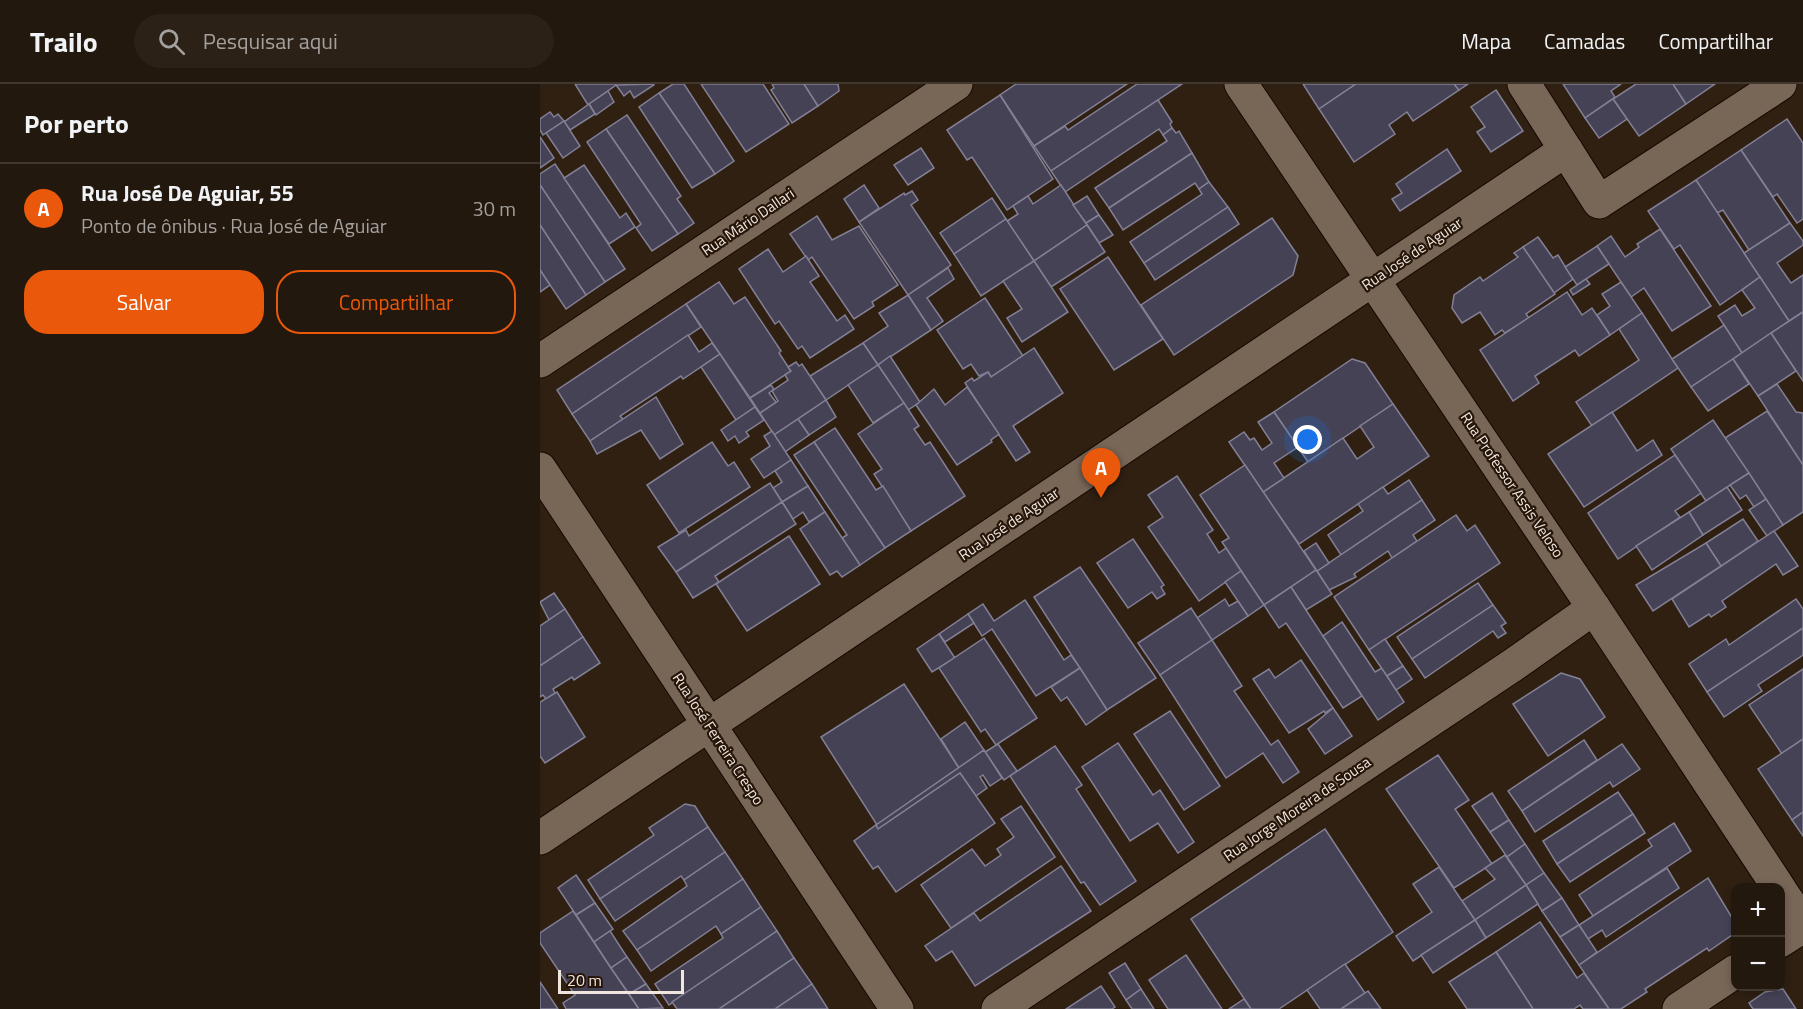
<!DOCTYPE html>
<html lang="pt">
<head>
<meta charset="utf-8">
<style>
	:root { --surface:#23180e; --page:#2b2117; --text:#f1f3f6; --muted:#a3a09e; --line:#40372e; --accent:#ea580c }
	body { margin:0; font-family:"Titillium Web",sans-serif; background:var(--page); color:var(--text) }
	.controls { position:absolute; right:18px; bottom:18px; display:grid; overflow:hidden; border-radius:12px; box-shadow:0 3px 9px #0003 }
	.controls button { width:54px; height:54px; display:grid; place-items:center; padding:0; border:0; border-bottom:2px solid var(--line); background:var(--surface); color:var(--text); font:30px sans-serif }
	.scale { position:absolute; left:18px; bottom:15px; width:126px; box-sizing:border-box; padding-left:6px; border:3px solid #f1e6de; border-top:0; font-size:16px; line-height:21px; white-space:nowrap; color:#f1e6de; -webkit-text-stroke:4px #251609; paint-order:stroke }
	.you { position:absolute; left:768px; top:356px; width:21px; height:21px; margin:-15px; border:4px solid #fff; border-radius:50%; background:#1a73e8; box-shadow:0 0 0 9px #1a73e833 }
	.badge { display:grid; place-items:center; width:39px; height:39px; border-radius:50%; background:var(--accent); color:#fff; font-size:20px; font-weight:700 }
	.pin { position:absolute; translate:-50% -50px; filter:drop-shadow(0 2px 3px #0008) }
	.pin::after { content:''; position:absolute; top:32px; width:21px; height:18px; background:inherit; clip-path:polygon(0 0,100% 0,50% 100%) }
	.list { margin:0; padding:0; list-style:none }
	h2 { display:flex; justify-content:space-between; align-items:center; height:78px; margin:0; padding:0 24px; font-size:26px }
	h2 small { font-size:20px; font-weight:400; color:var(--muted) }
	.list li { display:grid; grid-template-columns:39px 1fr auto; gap:18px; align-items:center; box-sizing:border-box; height:90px; padding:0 24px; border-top:2px solid var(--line) }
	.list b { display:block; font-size:22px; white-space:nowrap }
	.list p { margin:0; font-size:20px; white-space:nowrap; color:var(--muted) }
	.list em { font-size:20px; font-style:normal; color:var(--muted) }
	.actions { display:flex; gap:12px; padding:18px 24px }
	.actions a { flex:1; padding:14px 0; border:2px solid var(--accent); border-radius:24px; text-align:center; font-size:21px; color:var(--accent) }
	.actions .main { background:var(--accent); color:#fff }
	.icon { flex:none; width:33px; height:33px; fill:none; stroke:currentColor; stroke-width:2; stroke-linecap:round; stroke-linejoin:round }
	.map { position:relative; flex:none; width:1263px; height:925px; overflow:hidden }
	header { display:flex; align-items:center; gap:36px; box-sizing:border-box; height:84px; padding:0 30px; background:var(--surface); border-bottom:2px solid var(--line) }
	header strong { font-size:28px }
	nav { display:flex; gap:33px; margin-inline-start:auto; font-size:21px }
	.search { width:420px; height:54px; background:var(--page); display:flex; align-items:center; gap:15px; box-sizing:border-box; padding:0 21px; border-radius:33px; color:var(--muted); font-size:22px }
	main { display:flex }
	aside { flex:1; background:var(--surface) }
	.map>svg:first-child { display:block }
	.building { fill:#454256; stroke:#838096; stroke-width:1.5 }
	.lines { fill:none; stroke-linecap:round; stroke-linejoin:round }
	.minor-casing { stroke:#160901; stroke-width:35 }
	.minor { stroke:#786657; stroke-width:33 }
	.labels { text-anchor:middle; stroke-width:4.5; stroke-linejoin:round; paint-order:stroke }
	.street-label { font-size:15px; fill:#f1e6de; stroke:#251609 }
</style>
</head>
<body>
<header>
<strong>Trailo</strong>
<div class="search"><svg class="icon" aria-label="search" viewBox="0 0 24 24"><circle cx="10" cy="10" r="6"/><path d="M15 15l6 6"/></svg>Pesquisar aqui</div>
<nav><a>Mapa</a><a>Camadas</a><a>Compartilhar</a></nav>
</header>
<main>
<aside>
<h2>Por perto<small></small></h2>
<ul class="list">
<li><span class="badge">A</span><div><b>Rua José De Aguiar, 55</b><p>Ponto de ônibus · Rua José de Aguiar</p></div><em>30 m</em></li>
</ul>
<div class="actions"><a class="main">Salvar</a><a>Compartilhar</a></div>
</aside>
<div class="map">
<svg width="1263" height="925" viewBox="0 0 1263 925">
	<rect width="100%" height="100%" fill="#2f2012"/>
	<g class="building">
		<path d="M35,0H76V1L48,21Z"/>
		<path d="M133,0H144L194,77L175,90L119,9Z"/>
		<path d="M161,0H223L249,40L206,68Z"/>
		<path d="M232,0H264L278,22L252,39L231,6L234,4Z"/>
		<path d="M264,0H298L299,7L278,22Z"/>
		<path d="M476,0H587L494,62L460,11Z"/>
		<path d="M597,0H642L511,87L494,62L525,42L528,46Z"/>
		<path d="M763,0H816L779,25Z"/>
		<path d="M816,0H914L919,6L873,37L867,28L849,41L855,50L814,78L779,25Z"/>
		<path d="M914,0H928L919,6Z"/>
		<path d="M1023,0H1081L1071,7L1075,13L1045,34Z"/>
		<path d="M1096,0H1133L1146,20L1099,52L1073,15Z"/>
		<path d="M1133,0H1175L1146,20Z"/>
		<path d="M76,1L113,0L114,1L94,14L90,7L84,12Z"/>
		<path d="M956,6L983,47L951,68L937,48L945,43L931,23Z"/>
		<path d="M68,7L74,18L56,31L49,20Z"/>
		<path d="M119,9L175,90L152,104L99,23Z"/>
		<path d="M460,11L513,95L467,126L432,73L427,76L407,46Z"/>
		<path d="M1073,15L1087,35L1059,54L1045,34Z"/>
		<path d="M618,16L632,38L630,40L632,44L623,51L619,45L525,108L511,87Z"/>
		<path d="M49,20L55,30L30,46L24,38Z"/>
		<path d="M10,28L14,33L18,30L24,37L3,51L0,46V35Z"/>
		<path d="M87,31L141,112L137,115L154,139L138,150L66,45Z"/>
		<path d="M1247,35L1263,59V135L1257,139L1237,110L1233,113L1201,66Z"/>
		<path d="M24,37L40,62L23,74L6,49Z"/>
		<path d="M632,44L636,49L639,47L652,69L569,124L555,104L627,57L623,51Z"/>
		<path d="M66,45L138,150L112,167L96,144L101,140L47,58Z"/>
		<path d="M0,53L14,74L0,84Z"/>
		<path d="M381,64L394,84L368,101L354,81Z"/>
		<path d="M907,65L921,87L860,127L852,115L862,109L856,100Z"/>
		<path d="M1201,66L1250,139L1209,166L1183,126L1177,129L1156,96Z"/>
		<path d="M652,69L669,98L659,105L655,99L583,146L569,124Z"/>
		<path d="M15,80L85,185L65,198L0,101V90Z"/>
		<path d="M44,81L80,134L86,129L95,143L69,160L24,94Z"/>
		<path d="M1156,96L1220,193L1180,221L1140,161L1134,165L1108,127Z"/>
		<path d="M669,98L688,123L604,179L590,158L662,110L659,105Z"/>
		<path d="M0,101L65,198L46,211L0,141Z"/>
		<path d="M324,101L339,124L319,138L304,115Z"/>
		<path d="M521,101L547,141L494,177L467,137L478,130L473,122L488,112L493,120Z"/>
		<path d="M372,107L378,116L371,121L411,181L368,211L319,138L364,109L365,111Z"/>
		<path d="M547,112L559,131L546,139L533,121Z"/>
		<path d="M452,114L466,135L414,170L400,149Z"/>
		<path d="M688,123L699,140L615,196L604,179Z"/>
		<path d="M559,131L573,151L559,159L546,139Z"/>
		<path d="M277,132L292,156L319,142L358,201L332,218L334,222L314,235L272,173L268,176L250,150Z"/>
		<path d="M732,134L758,172L753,191L634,271L601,221Z"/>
		<path d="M466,135L494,177L441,212L414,170Z"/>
		<path d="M1250,139L1263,157V161L1237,179L1251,199L1263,191V228L1249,237L1204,169Z"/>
		<path d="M0,141L46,211L26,225L0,186Z"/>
		<path d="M547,141L565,168L511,203L494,177Z"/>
		<path d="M1120,145L1171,222L1132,247L1104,204L1091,213L1057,162L1071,152L1085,173L1099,163L1097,160Z"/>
		<path d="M998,153L1013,174L1018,171L1033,195L1014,209L983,163Z"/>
		<path d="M1057,162L1069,180L1037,201L1025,183Z"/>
		<path d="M983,163L1015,210L986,230L989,234L965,249L962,246L955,251L940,228L922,239L912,224L914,211L940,193L943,197L978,173L974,169Z"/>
		<path d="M228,165L243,188L266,172L279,192L270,198L297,237L305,231L314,245L270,274L262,262L258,265L239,237L235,240L199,185Z"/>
		<path d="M568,173L623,255L574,286L520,205Z"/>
		<path d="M494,177L528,228L482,258L467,234L482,225L463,197Z"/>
		<path d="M408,184L414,195L387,214L403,237L391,246L368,211Z"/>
		<path d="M0,186L10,201L0,208Z"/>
		<path d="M1220,193L1249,237L1202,269L1178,232L1195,221L1202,232L1215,224L1202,206Z"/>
		<path d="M1046,195L1050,200L1033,211L1030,206Z"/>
		<path d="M179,198L194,220L205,213L241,267L239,269L251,287L210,314L146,220Z"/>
		<path d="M1081,198L1102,229L1070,251L1057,231L1070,222L1062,210Z"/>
		<path d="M1027,208L1042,231L1052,224L1070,251L1039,272L1035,266L995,292L999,299L973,317L940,266Z"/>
		<path d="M368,211L391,246L338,281L323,259L348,242L339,229Z"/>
		<path d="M445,214L483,272L451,293L448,288L439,292L431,280L423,285L397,246Z"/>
		<path d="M146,220L161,243L32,330L17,306Z"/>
		<path d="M1263,228V297L1231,249Z"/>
		<path d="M1102,229L1138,284L1052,342L1036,318L1099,276L1079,245Z"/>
		<path d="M1184,241L1202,269L1151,303L1132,275Z"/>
		<path d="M1231,249L1256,287L1218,312L1193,275Z"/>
		<path d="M148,251L159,268L172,259L180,270L143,295L141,292L80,332L83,335L50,357L32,330Z"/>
		<path d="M323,259L338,281L286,316L270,292Z"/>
		<path d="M494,264L523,309L473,342L490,368L476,377L425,299L432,294L434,297L448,288L451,293Z"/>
		<path d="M180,270L215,323L196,336L161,283Z"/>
		<path d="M350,272L380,318L368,326L338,281Z"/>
		<path d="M812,275L825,279L853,320L768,378L734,328Z"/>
		<path d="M1193,275L1209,300L1168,327L1151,303Z"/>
		<path d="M256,278L259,282L262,280L286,316L234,351L220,329L238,317L232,307L248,296L245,291L251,287L248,283Z"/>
		<path d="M338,281L364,319L333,339L308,301Z"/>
		<path d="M1237,300L1256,328L1263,329V381L1218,312Z"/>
		<path d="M231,301L234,305L229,309L236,318L220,329L210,314Z"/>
		<path d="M427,303L459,350L451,356L452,358L417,381L376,321L394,305L405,321Z"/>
		<path d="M116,313L143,360L120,375L101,346L57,370L50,357Z"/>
		<path d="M286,316L296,333L269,351L258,335Z"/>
		<path d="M364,319L379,342L374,345L385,361L390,358L425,412L371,447L334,390L342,385L318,350Z"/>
		<path d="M853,320L889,372L759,460L723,408L803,354L817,375L834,363L820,342Z"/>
		<path d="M215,323L224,336L206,348L209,352L199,359L195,352L188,357L181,346Z"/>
		<path d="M1227,327L1263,381V428L1243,441L1185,354Z"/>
		<path d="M734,328L758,363L734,379L744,394L723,408L689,358L704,348L710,356L714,354L722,366L732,359L718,338Z"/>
		<path d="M1072,328L1097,367L1113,356L1122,371L1044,423L1008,370Z"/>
		<path d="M258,335L269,351L245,368L234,351Z"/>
		<path d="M1173,336L1209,389L1166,417L1131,365Z"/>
		<path d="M295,344L336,406L343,402L371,447L345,464L274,358Z"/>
		<path d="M232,347L251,376L224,394L211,375L230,362L224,352Z"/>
		<path d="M172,358L188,382L194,378L210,403L139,449L107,401Z"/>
		<path d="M274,358L345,464L320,481L302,454L307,451L254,371Z"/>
		<path d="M1135,371L1161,409L1135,427L1140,433L1078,475L1048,429Z"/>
		<path d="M251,376L268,402L242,418L233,404L242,398L235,387Z"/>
		<path d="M705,381L776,486L724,521L682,458L689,454L660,411Z"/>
		<path d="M1209,389L1226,415L1214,423L1206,411L1200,415L1190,401Z"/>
		<path d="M637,392L673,446L667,450L679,469L686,464L701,487L659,517L608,443L623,433L608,411Z"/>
		<path d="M869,396L882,416L801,471L788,451L823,427L818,420L843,403L848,410Z"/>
		<path d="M230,399L242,418L136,488L118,463L146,446L149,452Z"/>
		<path d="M268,402L285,428L269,438L263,428L253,435L242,418Z"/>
		<path d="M1187,403L1202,426L1163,451L1149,428Z"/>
		<path d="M1226,415L1243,441L1227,452L1209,426Z"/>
		<path d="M882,416L895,436L873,451L877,457L852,474L848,467L814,490L816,493L789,506L777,487Z"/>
		<path d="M242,418L256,440L175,492L179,498L153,514L136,488Z"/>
		<path d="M285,428L320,481L302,493L297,487L290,491L260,445Z"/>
		<path d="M1149,428L1163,451L1112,486L1096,462Z"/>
		<path d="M916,431L927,447L935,441L960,479L829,566L794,513Z"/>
		<path d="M1203,435L1218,457L1181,482L1166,459Z"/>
		<path d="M1234,447L1258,482L1243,491L1236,480L1182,517L1186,523L1171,533L1169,530L1149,543L1132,515Z"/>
		<path d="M249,452L280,500L207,547L176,500Z"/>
		<path d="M593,455L624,501L621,503L625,510L617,515L612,508L588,524L557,479Z"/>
		<path d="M776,459L789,479L777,487L764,467Z"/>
		<path d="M1166,459L1181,482L1113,527L1096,501Z"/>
		<path d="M540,483L616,594L567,626L494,513Z"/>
		<path d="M776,486L792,510L766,526L751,503Z"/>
		<path d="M701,487L724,521L708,532L685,498Z"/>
		<path d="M938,499L953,521L872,575L857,553Z"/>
		<path d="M751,503L822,612L803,624L746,539L739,544L724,521Z"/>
		<path d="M14,509L25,525L9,536L0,518Z"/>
		<path d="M685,515L689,522L698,517L708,532L672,556L657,534Z"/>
		<path d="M1256,515L1263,525V544L1167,608L1149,580L1186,555L1189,561Z"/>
		<path d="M485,516L524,576L531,571L540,584L496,612L452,545L442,552L428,530L443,520L454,537Z"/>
		<path d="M953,521L966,539L961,542L966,549L958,554L953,547L885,594L872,575Z"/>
		<path d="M651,524L672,556L620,591L598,559Z"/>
		<path d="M25,525L43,553L0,582V542Z"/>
		<path d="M428,530L434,539L405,558L399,550Z"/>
		<path d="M802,538L835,588L842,584L864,618L838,636L783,552Z"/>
		<path d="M1263,544V571L1218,601L1222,607L1184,633L1167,608Z"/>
		<path d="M399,550L415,574L392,588L377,565Z"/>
		<path d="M43,553L60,579L34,596L32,593L13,605L15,609L6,615L3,611L0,613V582Z"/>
		<path d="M444,554L497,634L456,661L445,645L441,648L399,584Z"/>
		<path d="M845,555L863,582L847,592L829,566Z"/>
		<path d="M672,556L702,602L694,607L731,661L738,656L759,688L743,699L723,669L686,694L620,591Z"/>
		<path d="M761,576L793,624L785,629L784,627L749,649L713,595L729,585L735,594Z"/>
		<path d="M863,582L872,595L856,606L847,592Z"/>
		<path d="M540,584L567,626L546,641L527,613L521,617L511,603Z"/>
		<path d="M1263,585V655L1242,670L1209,621Z"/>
		<path d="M1021,589L1040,595L1065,633L1008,672L973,620Z"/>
		<path d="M364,600L419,684L337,741L281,653Z"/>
		<path d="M17,608L45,653L5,679L0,672V618Z"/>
		<path d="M793,624L812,652L785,670L768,645Z"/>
		<path d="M630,627L680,702L644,726L594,650Z"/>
		<path d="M425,638L444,666L419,684L401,655Z"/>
		<path d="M1263,655V728L1252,736L1218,685Z"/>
		<path d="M1044,656L1057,676L982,727L968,707Z"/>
		<path d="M578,659L613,711L620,706L654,758L638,769L618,739L590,757L542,683Z"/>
		<path d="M458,660L477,687L464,696L445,668Z"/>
		<path d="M1082,660L1100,685L1073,703L1070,698L995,748L982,727Z"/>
		<path d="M515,662L542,701L536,705L596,797L560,821L544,798L541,799L470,692Z"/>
		<path d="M444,666L462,694L450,702L443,691L440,693L447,704L436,712L420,689L338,745L336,741Z"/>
		<path d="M898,671L929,716L915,725L952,780L914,804L846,705Z"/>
		<path d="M420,689L455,739L356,808L338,782L333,785L314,757L336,741L338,745Z"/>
		<path d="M1078,708L1093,730L1017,780L1003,757Z"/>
		<path d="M952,709L969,736L950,748L932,722Z"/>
		<path d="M145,720L155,722L168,743L60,815L48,796L114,751L109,744Z"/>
		<path d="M481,722L515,773L411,844L381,801L432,765L445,782L461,771L457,765L474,753L461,735Z"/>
		<path d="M1263,728V752L1252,736Z"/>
		<path d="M1093,730L1105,749L1030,798L1017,780Z"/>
		<path d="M969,736L985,760L967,773L950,748Z"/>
		<path d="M1134,739L1151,767L1053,832L1039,811L1112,762L1108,756Z"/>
		<path d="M168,743L185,768L144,796L141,792L75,837L60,815Z"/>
		<path d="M785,745L853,848L739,925H711L651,835Z"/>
		<path d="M985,760L1004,789L986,801L967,773Z"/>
		<path d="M185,768L203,795L97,866L83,847L147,802L144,796Z"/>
		<path d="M965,771L986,801L935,836L922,817L955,795L945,784Z"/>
		<path d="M521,782L551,827L435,902L412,867L396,877L385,862L434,829L440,837Z"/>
		<path d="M899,783L935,836L873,877L856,852L892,828L873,800Z"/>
		<path d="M1127,784L1139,804L1066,853L1062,846L1048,855L1039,841Z"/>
		<path d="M1004,789L1022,814L1002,827L986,801Z"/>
		<path d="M36,791L55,819L36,831L18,804Z"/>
		<path d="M1168,794L1194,837L1192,851L1169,867L1167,864L1105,905L1107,908L1081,925H1069L1039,881Z"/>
		<path d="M203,795L221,823L181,850L176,842L111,887L97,866Z"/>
		<path d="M986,801L998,820L946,854L935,836Z"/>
		<path d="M1022,814L1039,841L1020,853L1002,827Z"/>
		<path d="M55,819L73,845L54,858L36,831Z"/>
		<path d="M221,823L237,847L129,921L115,900L183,854L181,850Z"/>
		<path d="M33,827L71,884L99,925H26L23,919L35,911L0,859V849Z"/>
		<path d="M935,836L946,854L893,889L881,871Z"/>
		<path d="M1000,838L1037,894L1044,889L1069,925H1043L1040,921L1034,925H993L956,868Z"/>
		<path d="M1039,841L1057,868L1039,881L1020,853Z"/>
		<path d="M70,847L87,873L71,884L54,858Z"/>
		<path d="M237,847L254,874L179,925H137L132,918Z"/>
		<path d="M956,868L993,925H927L909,898Z"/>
		<path d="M646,871L682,925H628L609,896Z"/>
		<path d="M87,873L106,900L89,910L71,884Z"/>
		<path d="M254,874L272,900L235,925H179Z"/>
		<path d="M585,879L601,905L586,916L569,889Z"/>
		<path d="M805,880L825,909L801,925H780L767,906Z"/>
		<path d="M0,898L18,925H0Z"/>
		<path d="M106,900L123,924L99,925L89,910Z"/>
		<path d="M272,900L288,925H235Z"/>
		<path d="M561,902L575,923L572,925H526Z"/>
		<path d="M601,905L614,925H592L586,916Z"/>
		<path d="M1243,905L1256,925H1213L1209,919L1225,908Z"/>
		<path d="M828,907L841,925H801Z"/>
		<path d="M704,915L711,925H689Z"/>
	</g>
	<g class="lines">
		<defs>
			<g id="minor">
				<path d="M701,0L1054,524L1239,804"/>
				<path d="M984,0L1059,118L1240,0"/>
				<path d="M0,277L416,0"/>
				<path d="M0,385L357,925"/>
				<path d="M0,754L1026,66"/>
				<path d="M1240,806L1263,840"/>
				<path d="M1240,857L1263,842"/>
				<path d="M458,925L973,581L1054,524"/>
				<path d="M1139,925L1196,887"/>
			</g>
		</defs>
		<use href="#minor" class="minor-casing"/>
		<use href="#minor" class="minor"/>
	</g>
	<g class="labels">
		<g class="street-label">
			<text transform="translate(208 138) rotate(-34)" y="5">Rua Mário Dallari</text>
			<text transform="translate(872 170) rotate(-34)" y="5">Rua José de Aguiar</text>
			<text transform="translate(972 401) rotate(56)" y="5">Rua Professor Assis Veloso</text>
			<text transform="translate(469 440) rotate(-34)" y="5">Rua José de Aguiar</text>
			<text transform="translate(178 655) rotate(57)" y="5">Rua José Ferreira Crespo</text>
			<text transform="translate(757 725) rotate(-34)" y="5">Rua Jorge Moreira de Sousa</text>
		</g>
	</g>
</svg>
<div class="controls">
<button>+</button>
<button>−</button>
</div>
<div class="scale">20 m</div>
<div class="you"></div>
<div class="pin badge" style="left:561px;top:414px">A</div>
</div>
</main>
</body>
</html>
